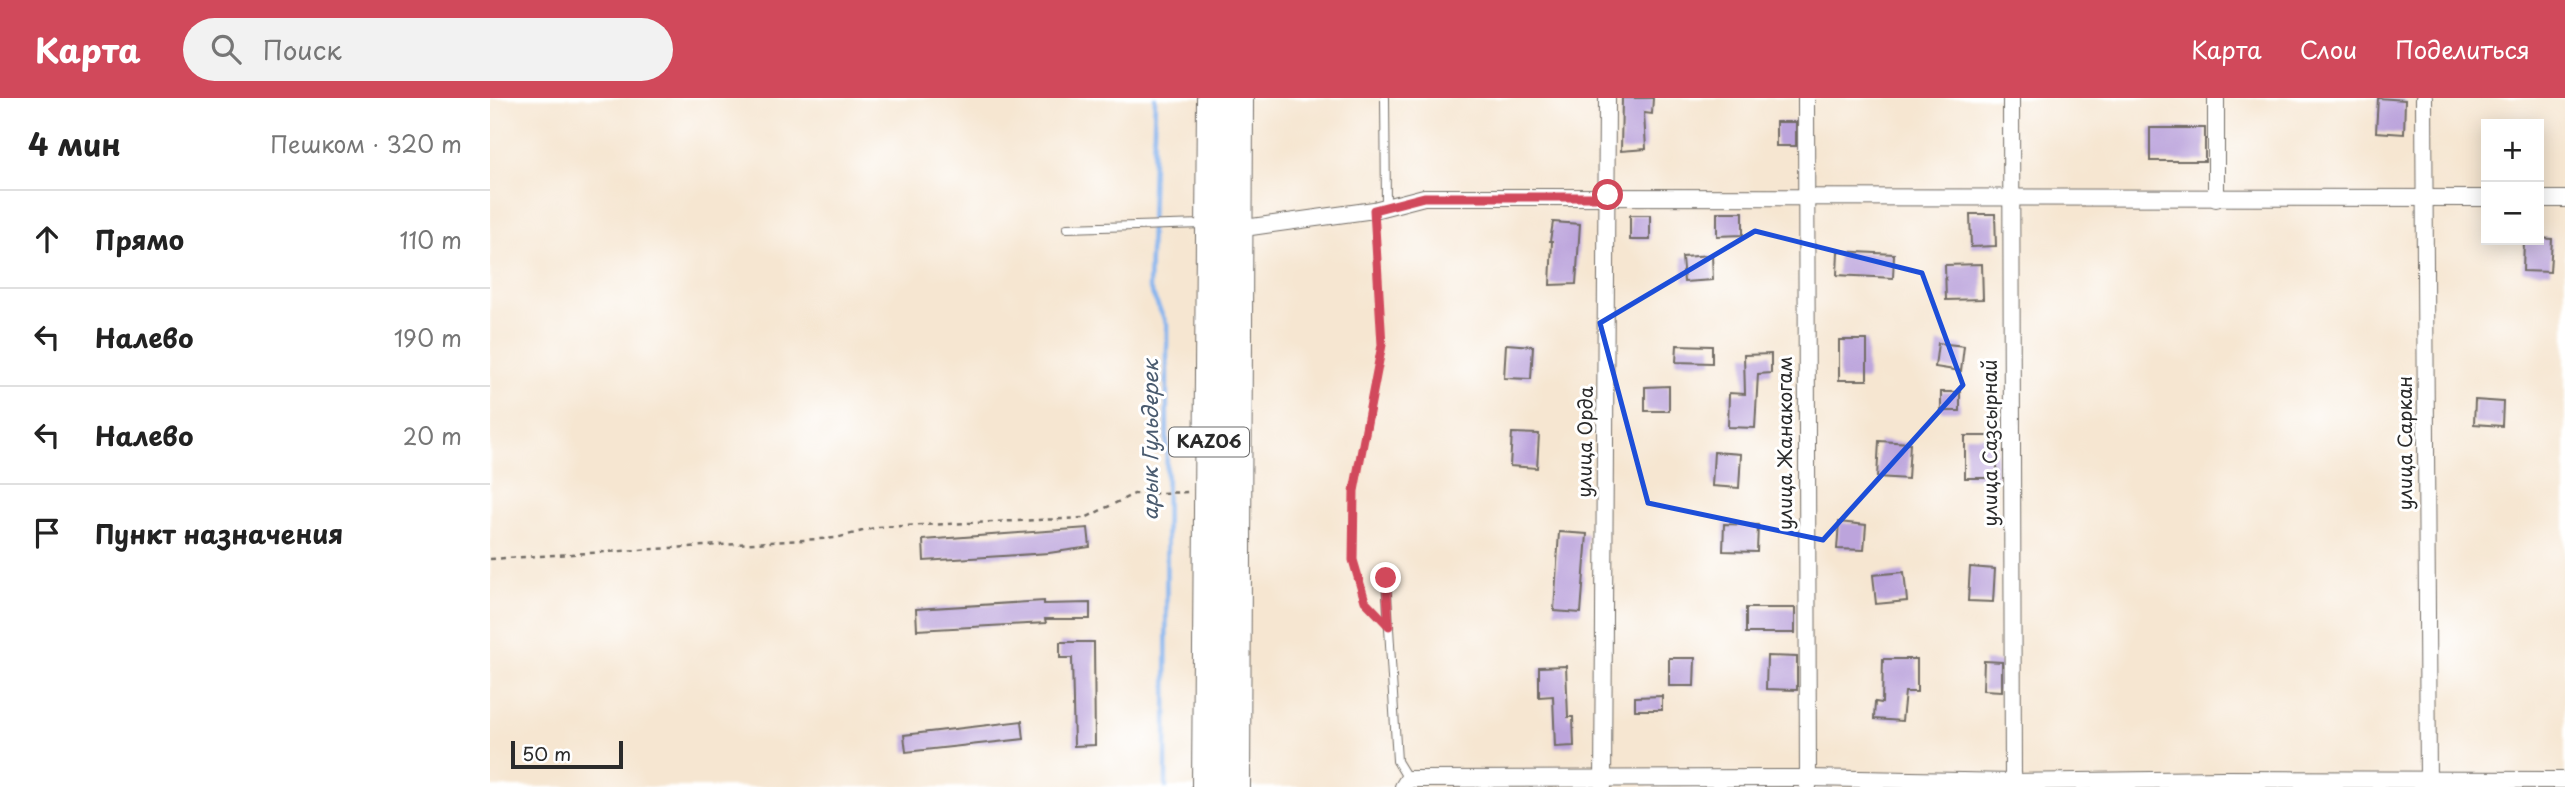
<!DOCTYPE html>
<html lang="ru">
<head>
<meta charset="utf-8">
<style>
	:root { --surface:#fff; --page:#f2f2f2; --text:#222; --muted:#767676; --line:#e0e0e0; --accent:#d1495b }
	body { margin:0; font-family:"Playpen Sans",sans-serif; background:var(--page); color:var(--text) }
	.controls { position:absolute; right:21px; top:21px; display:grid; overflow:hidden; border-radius:0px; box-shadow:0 4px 18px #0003 }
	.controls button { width:63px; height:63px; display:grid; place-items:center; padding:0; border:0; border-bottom:2px solid var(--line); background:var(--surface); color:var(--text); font:35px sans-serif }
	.scale { position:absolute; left:21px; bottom:18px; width:112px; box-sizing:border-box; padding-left:7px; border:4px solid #2b2b2b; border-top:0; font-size:19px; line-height:24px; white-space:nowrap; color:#2b2b2b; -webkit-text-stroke:5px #fff; paint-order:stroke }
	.stop { position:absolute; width:21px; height:21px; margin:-16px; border:5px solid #d1495b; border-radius:50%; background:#fff }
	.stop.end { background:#d1495b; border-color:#fff; box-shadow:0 2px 7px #0008 }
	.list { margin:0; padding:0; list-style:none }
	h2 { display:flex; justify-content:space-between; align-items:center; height:91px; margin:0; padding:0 28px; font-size:30px }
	h2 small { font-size:23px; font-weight:400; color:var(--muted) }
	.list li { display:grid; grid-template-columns:46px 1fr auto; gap:21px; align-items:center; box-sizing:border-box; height:98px; padding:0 28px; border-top:2px solid var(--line) }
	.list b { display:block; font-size:26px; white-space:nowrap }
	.list em { font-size:23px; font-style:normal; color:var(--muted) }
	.icon { flex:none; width:38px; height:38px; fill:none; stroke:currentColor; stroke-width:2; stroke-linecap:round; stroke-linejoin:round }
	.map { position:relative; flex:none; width:2075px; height:689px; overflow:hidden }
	header { display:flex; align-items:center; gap:42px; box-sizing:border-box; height:98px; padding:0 35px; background:var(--accent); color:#fff }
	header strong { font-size:33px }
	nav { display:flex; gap:38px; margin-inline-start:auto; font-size:24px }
	.search { width:490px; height:63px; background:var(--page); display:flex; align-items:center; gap:18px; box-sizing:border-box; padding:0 24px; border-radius:38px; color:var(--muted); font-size:26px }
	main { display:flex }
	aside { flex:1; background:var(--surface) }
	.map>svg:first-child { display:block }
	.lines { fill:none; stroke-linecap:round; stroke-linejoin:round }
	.stream { stroke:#83b3ee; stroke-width:4.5 }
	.building { fill:#bca4dc }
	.lane-casing { stroke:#726c65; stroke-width:10 }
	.street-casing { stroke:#726c65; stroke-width:18 }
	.highway-casing { stroke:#726c65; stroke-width:32 }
	.path { stroke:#726c65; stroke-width:2.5; stroke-dasharray:5 5; stroke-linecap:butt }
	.lane { stroke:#fff; stroke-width:8 }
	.street { stroke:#fff; stroke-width:16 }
	.highway { stroke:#fff; stroke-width:30 }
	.route { stroke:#d1495b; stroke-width:9 }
	.marked { fill:none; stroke:#1d4ed8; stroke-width:5; stroke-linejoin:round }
	.labels { text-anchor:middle; stroke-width:6; stroke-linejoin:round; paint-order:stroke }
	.shield { fill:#fff; stroke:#6b6b6b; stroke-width:2 }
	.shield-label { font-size:18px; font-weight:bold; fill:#2b2b2b }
	.street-label { font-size:19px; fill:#2b2b2b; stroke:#fff }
	.water-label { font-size:21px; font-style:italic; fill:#4a5b6f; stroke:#fff }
</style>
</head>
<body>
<header>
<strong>Карта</strong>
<div class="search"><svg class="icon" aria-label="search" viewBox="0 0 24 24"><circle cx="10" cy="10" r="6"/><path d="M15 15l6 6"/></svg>Поиск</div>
<nav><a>Карта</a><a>Слои</a><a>Поделиться</a></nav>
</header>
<main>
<aside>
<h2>4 мин<small>Пешком · 320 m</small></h2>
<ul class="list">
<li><svg class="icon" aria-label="ahead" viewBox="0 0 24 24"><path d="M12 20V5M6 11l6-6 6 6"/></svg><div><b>Прямо</b></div><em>110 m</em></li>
<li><svg class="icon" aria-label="left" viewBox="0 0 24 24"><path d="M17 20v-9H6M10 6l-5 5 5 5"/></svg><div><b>Налево</b></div><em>190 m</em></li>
<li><svg class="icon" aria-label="left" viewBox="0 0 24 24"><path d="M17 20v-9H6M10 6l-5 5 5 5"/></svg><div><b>Налево</b></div><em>20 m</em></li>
<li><svg class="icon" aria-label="arrive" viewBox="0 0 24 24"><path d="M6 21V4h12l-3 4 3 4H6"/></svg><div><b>Пункт назначения</b></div></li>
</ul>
</aside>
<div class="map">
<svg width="2075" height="689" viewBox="0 0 2075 689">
	<rect width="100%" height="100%" fill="#fff"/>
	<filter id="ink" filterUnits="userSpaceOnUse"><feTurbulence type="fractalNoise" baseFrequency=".0143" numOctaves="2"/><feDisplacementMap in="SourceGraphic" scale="14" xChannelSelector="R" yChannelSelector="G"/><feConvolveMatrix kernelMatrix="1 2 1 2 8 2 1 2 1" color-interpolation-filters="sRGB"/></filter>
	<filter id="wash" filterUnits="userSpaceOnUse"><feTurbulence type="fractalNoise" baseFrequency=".00686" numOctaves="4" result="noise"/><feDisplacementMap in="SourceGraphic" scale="28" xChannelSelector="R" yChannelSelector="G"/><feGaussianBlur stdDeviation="1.57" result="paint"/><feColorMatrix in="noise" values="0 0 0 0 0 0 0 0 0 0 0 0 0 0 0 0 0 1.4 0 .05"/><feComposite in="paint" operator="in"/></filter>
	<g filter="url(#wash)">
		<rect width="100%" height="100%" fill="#f6e6d1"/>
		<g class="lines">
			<path class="stream" d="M665,0L659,189L677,227L676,689"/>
		</g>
		<g id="blocks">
			<g class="building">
				<path d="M1132,0H1163L1162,16L1154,15L1156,51L1131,53Z"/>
				<path d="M1888,0L1915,2L1914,36L1886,34Z"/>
				<rect x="1286" y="24" width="20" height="24"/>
				<rect x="1660" y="30" width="55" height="33"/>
				<path d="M1227,114H1253V137L1227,138Z"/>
				<path d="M1480,116H1505L1506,148L1481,149Z"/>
				<rect x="1140" y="117" width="20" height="25"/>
				<path d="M1063,124L1090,126L1086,186L1060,187L1062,143H1060Z"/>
				<path d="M2049,140L2062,141L2060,174L2033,173L2034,142Z"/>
				<path d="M1348,153L1404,156L1403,180L1347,177Z"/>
				<path d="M1222,157L1223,182L1194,184L1192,159Z"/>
				<path d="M1492,166L1493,201L1456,202L1455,167Z"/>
				<rect x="1349" y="242" width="28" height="40"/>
				<path d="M1448,245L1474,248L1471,273L1445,269Z"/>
				<path d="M1016,246L1043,248L1041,281L1014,280Z"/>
				<path d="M1187,247L1222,248V265L1186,264Z"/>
				<path d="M1281,256V275L1268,276L1265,330L1238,329L1239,295L1255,296L1254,257Z"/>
				<path d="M1179,288V313H1155V289Z"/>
				<rect x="1451" y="294" width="19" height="19"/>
				<path d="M1985,302L2013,304L2012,328L1984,326Z"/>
				<path d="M1022,335L1049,336L1047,370L1020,368Z"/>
				<rect x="1475" y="338" width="32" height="42"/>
				<path d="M1389,343L1420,345L1418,381L1387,379Z"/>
				<path d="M1224,354L1251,356L1249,390L1222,388Z"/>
				<path d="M1349,424L1376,427L1374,452L1347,451Z"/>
				<path d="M1234,426L1268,427L1267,454L1233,453Z"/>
				<path d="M598,430L600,449L559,455L434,463L433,442Z"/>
				<path d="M1069,434L1097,436L1091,515L1064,513Z"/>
				<path d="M1480,469L1505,471L1503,504L1478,503Z"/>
				<path d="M1414,474L1417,503L1386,506L1383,477Z"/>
				<path d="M554,503V506L600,505V521H555L556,525L427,532L426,511Z"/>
				<rect x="1256" y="510" width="49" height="25"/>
				<path d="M570,544H604L605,647L584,648L582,560H570Z"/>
				<path d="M1277,558L1307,559V592L1276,591Z"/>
				<path d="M1179,560H1205L1204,588H1179Z"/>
				<path d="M1393,561H1427V594H1415L1412,623L1384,621L1385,604L1392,605Z"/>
				<path d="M1494,563L1512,564V593L1493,592Z"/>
				<path d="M1076,568L1078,619H1083L1084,648L1065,649L1063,598L1049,599V569Z"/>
				<path d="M1172,598V612H1145V599Z"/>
				<path d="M532,623L534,641L416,654L414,637Z"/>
			</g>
		</g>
	</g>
	<g filter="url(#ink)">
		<use href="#blocks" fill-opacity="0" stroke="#726c65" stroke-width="2"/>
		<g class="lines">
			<defs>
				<g id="lane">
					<path d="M895,0L896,108"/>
					<path d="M577,130L714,126"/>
					<path d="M896,480L907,663L918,681"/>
				</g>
				<g id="street">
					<path d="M1316,0L1318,689"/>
					<path d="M1521,0L1523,689"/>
					<path d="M1726,0V101"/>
					<path d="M1934,0L1938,689"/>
					<path d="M2049,101H2075"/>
					<path d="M747,131L884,112L934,99L1996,100"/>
					<path d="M913,689L918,681L1318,680L1523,684L1734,681L2075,682"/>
					<path d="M1113,689L1117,0"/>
				</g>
				<g id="highway">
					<path d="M717,689L722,0"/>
					<path d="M745,689L748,0"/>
				</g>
			</defs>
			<use href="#lane" class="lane-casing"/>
			<use href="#street" class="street-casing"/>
			<use href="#highway" class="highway-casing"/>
			<g class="path">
				<path d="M884,126L892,247L864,393L863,462L875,503L887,515"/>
				<path d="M0,461L346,440L388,429L595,420L644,396L698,394"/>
			</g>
			<use href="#lane" class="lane"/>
			<use href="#street" class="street"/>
			<use href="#highway" class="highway"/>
		</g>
	</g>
	<g class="lines" filter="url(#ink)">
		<path class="route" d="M896,480L899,528L875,503L863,462L864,393L892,247L884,112L934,99H1118V97"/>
	</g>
	<path class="marked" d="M1265,133L1432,175L1473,287L1333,442L1158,405L1110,225Z"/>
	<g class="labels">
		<rect class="shield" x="679" y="329.5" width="80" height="29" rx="5"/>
		<g class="shield-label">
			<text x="719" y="350">KАZ06</text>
		</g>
		<g class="street-label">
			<text transform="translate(1095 344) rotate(-89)" y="7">улица Орда</text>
			<text transform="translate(1295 345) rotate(-90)" y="7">улица Жанакогам</text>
			<text transform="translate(1500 345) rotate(-90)" y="7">улица Сазсырнай</text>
			<text transform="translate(1915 345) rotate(-90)" y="7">улица Саркан</text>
		</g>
		<g class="water-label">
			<text transform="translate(661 342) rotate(-90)" y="7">арык Гульдерек</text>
		</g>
	</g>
</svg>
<div class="controls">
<button>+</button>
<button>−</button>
</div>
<div class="scale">50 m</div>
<div class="stop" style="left:1118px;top:97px"></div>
<div class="stop end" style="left:896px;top:480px"></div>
</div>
</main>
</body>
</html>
